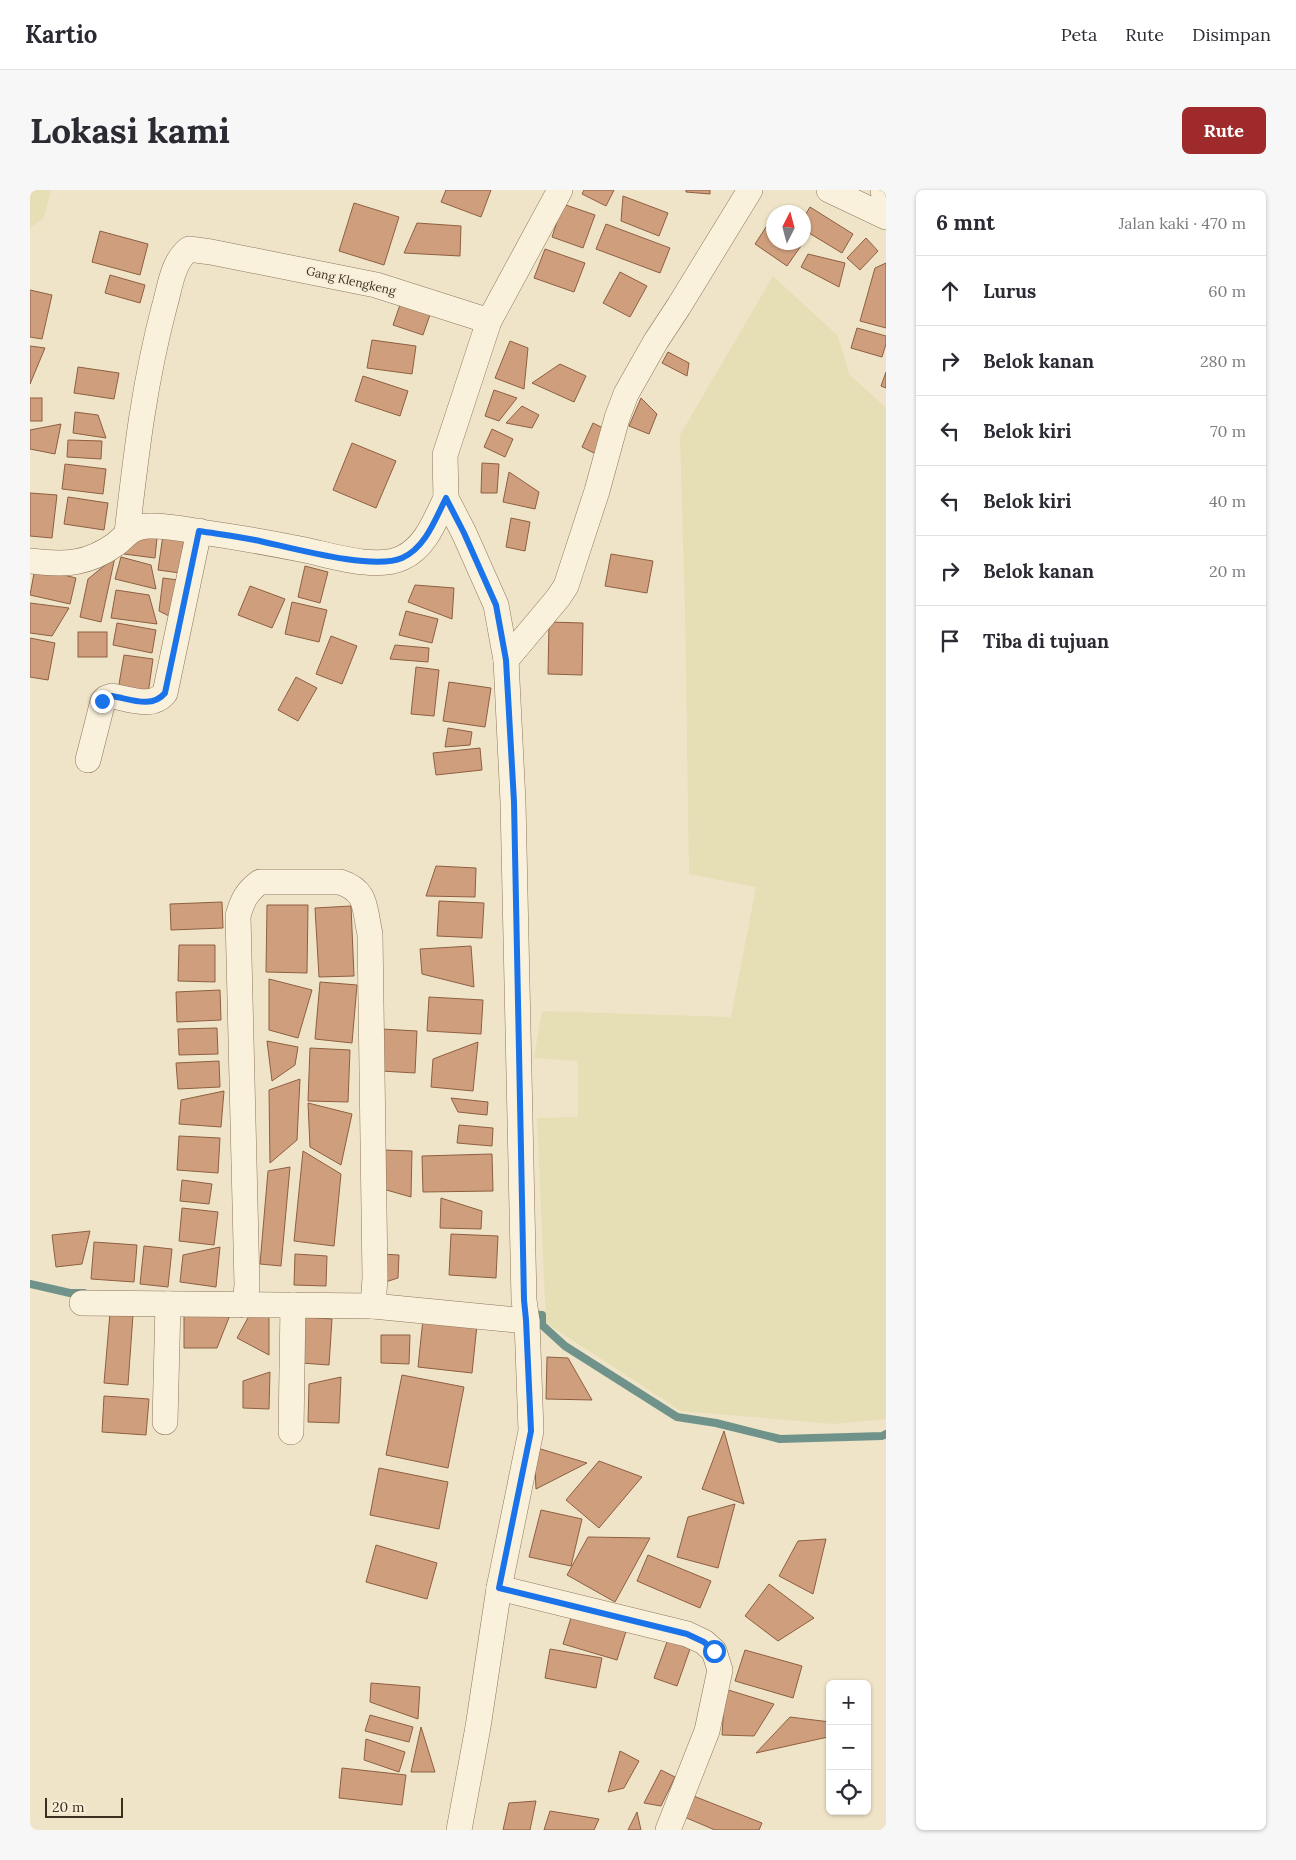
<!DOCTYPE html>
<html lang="id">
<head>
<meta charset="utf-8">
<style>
	:root { --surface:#fff; --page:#f7f7f7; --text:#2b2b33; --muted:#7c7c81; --line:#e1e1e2; --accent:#9e2a2b }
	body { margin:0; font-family:Lora,serif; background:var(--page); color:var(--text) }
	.controls { position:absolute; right:15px; bottom:15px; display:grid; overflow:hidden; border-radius:8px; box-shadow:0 1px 4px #0004 }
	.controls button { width:45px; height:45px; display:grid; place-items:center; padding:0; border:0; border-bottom:1px solid var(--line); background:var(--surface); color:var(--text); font:25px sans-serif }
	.compass { position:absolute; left:736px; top:15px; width:45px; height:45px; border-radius:50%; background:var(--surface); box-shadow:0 1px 4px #0004; rotate:6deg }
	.scale { position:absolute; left:15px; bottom:12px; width:78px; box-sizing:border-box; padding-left:5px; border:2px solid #3d2e20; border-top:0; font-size:14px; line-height:18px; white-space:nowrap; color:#3d2e20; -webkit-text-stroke:4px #f7eed8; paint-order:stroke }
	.stop { position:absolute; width:15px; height:15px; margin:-11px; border:4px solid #1a73e8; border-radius:50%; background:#fff }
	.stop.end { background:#1a73e8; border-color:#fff; box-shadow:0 1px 5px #0008 }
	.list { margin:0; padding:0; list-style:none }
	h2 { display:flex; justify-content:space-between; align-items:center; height:65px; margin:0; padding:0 20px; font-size:21px }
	h2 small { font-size:16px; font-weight:400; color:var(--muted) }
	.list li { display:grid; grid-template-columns:32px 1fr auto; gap:15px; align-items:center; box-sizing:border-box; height:70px; padding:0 20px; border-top:1px solid var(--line) }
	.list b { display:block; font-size:19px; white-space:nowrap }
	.list em { font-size:16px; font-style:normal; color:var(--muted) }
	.icon { flex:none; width:28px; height:28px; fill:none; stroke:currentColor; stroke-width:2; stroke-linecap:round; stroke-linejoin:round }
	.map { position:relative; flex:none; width:856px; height:1640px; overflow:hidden; border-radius:8px }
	header { display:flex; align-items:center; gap:30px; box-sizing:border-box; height:70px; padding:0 25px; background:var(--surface); border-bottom:1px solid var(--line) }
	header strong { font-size:24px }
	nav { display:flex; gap:28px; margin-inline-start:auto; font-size:18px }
	.intro { display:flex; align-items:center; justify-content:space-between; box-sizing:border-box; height:120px; padding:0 30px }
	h1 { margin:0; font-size:35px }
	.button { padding:12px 22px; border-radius:8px; background:var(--accent); color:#fff; font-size:18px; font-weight:700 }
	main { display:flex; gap:30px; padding:0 30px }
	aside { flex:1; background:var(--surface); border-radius:8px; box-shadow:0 1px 4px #0004 }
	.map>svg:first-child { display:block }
	.farmland { fill:#e6deb5 }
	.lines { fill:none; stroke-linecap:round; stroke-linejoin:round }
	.stream { stroke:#6f938a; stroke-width:8 }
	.building { fill:#cf9f7d; stroke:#8d5f41 }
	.minor-casing { stroke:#8d765c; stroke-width:26 }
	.minor { stroke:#faf1dc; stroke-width:25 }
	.route { stroke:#1a73e8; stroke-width:6 }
	.labels { text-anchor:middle; stroke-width:4; stroke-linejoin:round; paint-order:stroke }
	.street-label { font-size:12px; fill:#3d2e20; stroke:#f7eed8 }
</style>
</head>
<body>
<header>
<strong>Kartio</strong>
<nav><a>Peta</a><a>Rute</a><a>Disimpan</a></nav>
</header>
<div class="intro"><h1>Lokasi kami</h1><a class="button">Rute</a></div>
<main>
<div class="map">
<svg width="856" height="1640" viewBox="0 0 856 1640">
	<rect width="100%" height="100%" fill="#f0e4c8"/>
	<g class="farmland">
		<path d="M0,0H21L14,28L0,38Z"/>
		<path d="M743,86L808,146L819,184L856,218V1229L803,1234L651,1221L516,1133L507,928L548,927V871L504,868L512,821L701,827L726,697L659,684L655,420L650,245Z"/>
	</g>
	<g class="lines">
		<g class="stream">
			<path d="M0,1094L40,1103H54"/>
			<path d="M500,1124L512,1125V1135L535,1156L647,1227L686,1233L750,1249L852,1246L856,1244"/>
		</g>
	</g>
	<g class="building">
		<path d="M416,0H461L451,27L411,12Z"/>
		<path d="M554,0H584L576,16L552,4Z"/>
		<path d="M656,0H680V4L656,2Z"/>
		<path d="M593,6L638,23L629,46L591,31Z"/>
		<path d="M324,13L369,27L354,75L309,61Z"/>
		<path d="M533,14L565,25L553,58L522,47Z"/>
		<path d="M780,17L823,44L812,63L774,40V27Z"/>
		<path d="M740,31L744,33V52L773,53L757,76L725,54Z"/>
		<path d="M387,33L431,36L430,66L374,63Z"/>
		<path d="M576,34L640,58L630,83L566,59Z"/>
		<path d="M70,41L118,54L110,85L62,72Z"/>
		<path d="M836,48L848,61L830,80L817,68Z"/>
		<path d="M515,59L555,73L544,102L504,88Z"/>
		<path d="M778,64L815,73L809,97L771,77Z"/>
		<path d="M856,73V138L830,131L845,78Z"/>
		<path d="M590,82L617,96L600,127L573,113Z"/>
		<path d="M80,85L115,95L110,113L75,103Z"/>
		<path d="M0,100L22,105L12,149L0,147Z"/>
		<path d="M373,106L403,116L393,145L363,135Z"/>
		<path d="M827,138L856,146V154L852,167L821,158Z"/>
		<path d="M342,150L386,156L382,184L337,178Z"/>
		<path d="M480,151L498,158L494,199L465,188Z"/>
		<path d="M0,156L15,158L0,194Z"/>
		<path d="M638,162L659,173L657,186L632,173Z"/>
		<path d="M530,174L556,186L544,212L502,193Z"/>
		<path d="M48,177L89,183L84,209L44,203Z"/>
		<path d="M856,182V198L851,196Z"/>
		<path d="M333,186L378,201L370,226L325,211Z"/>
		<path d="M464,200L487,208L469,231L455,226Z"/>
		<rect x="0" y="208" width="12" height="23"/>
		<path d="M611,208L627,224L619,244L599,236Z"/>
		<path d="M492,216L509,225L502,238L476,233Z"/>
		<path d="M45,222L68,225L76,248L43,243Z"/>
		<path d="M563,233L577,240L566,264L552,257Z"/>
		<path d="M31,234L25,264L0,259V240Z"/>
		<path d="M462,239L483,249L475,267L454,257Z"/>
		<path d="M38,250L72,251L71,269L37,267Z"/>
		<path d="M322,253L366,271L346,318L303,300Z"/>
		<path d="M452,273L469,274L467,303H451Z"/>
		<path d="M35,274L76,279L73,304L32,299Z"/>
		<path d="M479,282L509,302L505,319L473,312Z"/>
		<path d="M0,303L27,305L22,348L0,346Z"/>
		<path d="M38,307L78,313L74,340L34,334Z"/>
		<path d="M481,328L500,332L495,361L476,357Z"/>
		<path d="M104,345L127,348L125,368L94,364Z"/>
		<path d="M133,345L154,348L150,383L128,380Z"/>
		<path d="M581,364L623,371L617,403L575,396Z"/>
		<path d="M85,367L71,432L50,427L58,389Z"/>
		<path d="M91,367L121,375L126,399L85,389Z"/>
		<path d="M275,376L298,382L290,413L268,407Z"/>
		<path d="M5,378L46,388L40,414L0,405Z"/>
		<path d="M133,388L148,390L143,428L129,421Z"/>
		<path d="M385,395L424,398L422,429L378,412Z"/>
		<path d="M220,396L255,409L242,438L208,425Z"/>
		<path d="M86,400L119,405L127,434L81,428Z"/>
		<path d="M262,412L297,420L289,452L255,444Z"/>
		<path d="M0,413L39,418L22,446L0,443Z"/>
		<path d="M376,421L408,429L402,453L369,445Z"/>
		<path d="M519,432L553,433L552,485L518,484Z"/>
		<path d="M87,433L126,440L122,463L83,455Z"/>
		<rect x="48" y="442" width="29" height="25"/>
		<path d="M301,446L327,456L312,494L286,484Z"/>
		<path d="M0,448L25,453L18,490L0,487Z"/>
		<path d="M365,455L399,458L398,472L360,469Z"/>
		<path d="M94,465L123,469L118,504L88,500Z"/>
		<path d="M386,477L409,480L404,526L381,524Z"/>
		<path d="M266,487L287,498L268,531L248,520Z"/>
		<path d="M419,492L461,498L455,537L413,531Z"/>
		<path d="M418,538L442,542L440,555L415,557Z"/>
		<path d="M450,558L452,580L406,585L403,563Z"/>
		<path d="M406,676L446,678L445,707L396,706Z"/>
		<path d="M409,711L454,713L452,748L407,746Z"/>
		<path d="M192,712L193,738L141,740L140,714Z"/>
		<path d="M237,715H278L277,783L236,782Z"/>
		<path d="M321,716L324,786L289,787L285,718Z"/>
		<path d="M149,755H185V792L148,791Z"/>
		<path d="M441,756L444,797L392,784L390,759Z"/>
		<path d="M239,789L282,800L268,848L239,840Z"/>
		<path d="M290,792L327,795L322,853L285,849Z"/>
		<path d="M190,800L191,830L147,832L146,802Z"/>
		<path d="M399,807L453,810L451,844L397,841Z"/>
		<path d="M187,838L188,864L149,865L148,839Z"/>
		<path d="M352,839L387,841L385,883L351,881Z"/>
		<path d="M237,851L268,857L265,875L242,891Z"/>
		<path d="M448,852L443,901L401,897L403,869Z"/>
		<path d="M280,858L320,860L318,912L278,911Z"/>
		<path d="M189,871L190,897L148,899L146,873Z"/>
		<path d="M270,889L267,950L240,973L239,900Z"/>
		<path d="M194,901L191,937L149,934L151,910Z"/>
		<path d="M421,908L458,912L457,925L428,922Z"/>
		<path d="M278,913L322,924L311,975L280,957Z"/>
		<path d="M429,935L463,938L462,956L427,953Z"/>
		<path d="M149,946L190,948L188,983L147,980Z"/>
		<path d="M353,960L382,961L381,1007L353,999Z"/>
		<path d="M273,961L311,984L304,1056L264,1051Z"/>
		<path d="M462,964L463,1001L393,1002L392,966Z"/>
		<path d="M260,977L251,1076L230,1074L238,981Z"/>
		<path d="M152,990L182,994L179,1014L150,1011Z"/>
		<path d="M411,1008L452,1021L451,1039L410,1038Z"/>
		<path d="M152,1018L188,1022L184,1055L149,1051Z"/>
		<path d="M60,1041L52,1074L26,1077L22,1045Z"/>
		<path d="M421,1044L468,1046L466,1088L419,1085Z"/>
		<path d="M64,1052L107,1055L104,1092L61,1089Z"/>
		<path d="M114,1056L142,1059L138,1097L110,1094Z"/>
		<path d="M190,1057L186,1097L150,1092L153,1065Z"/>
		<path d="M265,1064L297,1066L296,1096L264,1095Z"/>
		<path d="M350,1064L369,1065L368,1088L349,1094Z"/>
		<path d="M80,1123L103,1125L98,1195L74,1193Z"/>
		<path d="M220,1124H239V1165L207,1148Z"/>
		<path d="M154,1125H200L187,1158H154Z"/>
		<path d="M275,1127L302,1129L299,1175L271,1173Z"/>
		<path d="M393,1129L447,1135L442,1183L388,1177Z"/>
		<path d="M351,1145H380L379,1174L351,1173Z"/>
		<path d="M517,1167L538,1168L562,1210L516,1209Z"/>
		<path d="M240,1182L239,1219L213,1218V1191Z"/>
		<path d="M372,1185L434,1197L418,1278L356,1265Z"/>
		<path d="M311,1187L309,1233L278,1232L279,1194Z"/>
		<path d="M74,1206L119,1209L116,1245L72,1242Z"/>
		<path d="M694,1241L714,1314L672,1299Z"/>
		<path d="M504,1257L557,1273L506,1299Z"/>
		<path d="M569,1271L612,1287L569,1338L536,1310Z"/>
		<path d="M349,1278L418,1292L409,1339L340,1325Z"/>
		<path d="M705,1314L688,1378L647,1367L658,1327Z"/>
		<path d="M511,1320L552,1329L541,1376L499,1367Z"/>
		<path d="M558,1347L620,1348L585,1412L537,1385Z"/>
		<path d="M796,1349L783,1404L749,1386L768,1351Z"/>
		<path d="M346,1355L407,1373L397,1409L336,1392Z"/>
		<path d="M618,1365L681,1391L670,1418L607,1391Z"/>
		<path d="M739,1394L784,1428L748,1451L715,1426Z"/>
		<path d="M544,1418L598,1435L587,1470L533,1454Z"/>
		<path d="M638,1449L661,1456L647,1496L624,1488Z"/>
		<path d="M520,1459L572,1468L566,1498L515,1488Z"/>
		<path d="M715,1460L772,1476L763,1508L705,1491Z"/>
		<path d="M341,1493L390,1497L388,1529L340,1512Z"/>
		<path d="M695,1499L744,1514L724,1546L692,1545Z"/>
		<path d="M340,1525L383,1537L379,1552L335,1541Z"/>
		<path d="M760,1527L800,1532L798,1547L726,1563Z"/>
		<path d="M391,1537L405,1582H381Z"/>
		<path d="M336,1549L375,1562L369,1582L334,1570Z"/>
		<path d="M590,1561L609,1571L594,1598L578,1602Z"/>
		<path d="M312,1578L376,1585L372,1615L309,1608Z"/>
		<path d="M631,1580L645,1587L631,1616L614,1613Z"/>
		<path d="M661,1605L732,1633L729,1640H685L652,1626Z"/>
		<path d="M506,1611L500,1640H473L479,1613Z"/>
		<path d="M520,1621L569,1629L564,1640H514Z"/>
		<path d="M607,1622L611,1640H598Z"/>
	</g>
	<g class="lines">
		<defs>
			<g id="minor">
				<path d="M799,0L856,27"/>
				<path d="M853,0L856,18"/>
				<path d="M97,343C106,265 114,194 134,118C140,98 142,72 159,59L181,62L346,95L459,131"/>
				<path d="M0,371C34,375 57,375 86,354C98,344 101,337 118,336C136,335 153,339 171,342C206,347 240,353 275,360C303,366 346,380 372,368C396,357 405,330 416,308"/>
				<path d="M476,470L528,408L536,396L567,301L587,228L596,204L626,151L649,116L720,0"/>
				<path d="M58,570L73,511L76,508L82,506C100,509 122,519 135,503L169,341"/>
				<path d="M52,1113L343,1116L497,1131"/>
				<path d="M215,1115L217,1095L208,726C212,711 217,701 230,692H310C338,701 334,718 340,744L345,1088L343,1116"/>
				<path d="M135,1232L138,1114"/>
				<path d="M261,1242L263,1115"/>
				<path d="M469,1398L657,1444L674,1452L684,1461L690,1480L677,1541L638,1640"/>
				<path d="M429,1640L448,1537L469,1398L501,1241L497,1131L494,1110L483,612L476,470L466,415L434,343L416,308L415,265L459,131L530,0"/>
			</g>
		</defs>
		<use href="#minor" class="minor-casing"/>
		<use href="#minor" class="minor"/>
	</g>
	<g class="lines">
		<path class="route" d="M72,511L76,508L82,506C100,509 122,519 135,503L169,341C188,344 207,346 225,350C259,357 342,381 372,368C395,358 405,330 416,308L434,343L466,415L476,470L484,612L494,1110L496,1130L501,1241L469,1398L657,1444L674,1452L684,1461"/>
	</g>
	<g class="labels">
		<g class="street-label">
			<text transform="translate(321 91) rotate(13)" y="4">Gang Klengkeng</text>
		</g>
	</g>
</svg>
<div class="controls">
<button>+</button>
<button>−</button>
<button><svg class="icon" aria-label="locate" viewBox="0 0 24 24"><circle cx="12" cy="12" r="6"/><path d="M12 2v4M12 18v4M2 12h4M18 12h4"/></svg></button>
</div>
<svg class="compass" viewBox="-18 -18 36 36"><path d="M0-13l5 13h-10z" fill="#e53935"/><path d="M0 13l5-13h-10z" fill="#7c7c81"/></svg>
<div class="scale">20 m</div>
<div class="stop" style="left:684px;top:1461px"></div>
<div class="stop end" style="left:72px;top:511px"></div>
</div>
<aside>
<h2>6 mnt<small>Jalan kaki · 470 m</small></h2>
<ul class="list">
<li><svg class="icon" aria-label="ahead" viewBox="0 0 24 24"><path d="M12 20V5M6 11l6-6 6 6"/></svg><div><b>Lurus</b></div><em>60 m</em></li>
<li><svg class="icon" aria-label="right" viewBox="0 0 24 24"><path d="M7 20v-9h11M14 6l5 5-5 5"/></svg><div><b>Belok kanan</b></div><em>280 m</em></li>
<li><svg class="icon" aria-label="left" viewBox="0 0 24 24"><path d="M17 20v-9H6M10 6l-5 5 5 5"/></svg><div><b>Belok kiri</b></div><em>70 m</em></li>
<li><svg class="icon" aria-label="left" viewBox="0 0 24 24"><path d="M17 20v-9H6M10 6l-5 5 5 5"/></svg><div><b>Belok kiri</b></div><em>40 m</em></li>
<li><svg class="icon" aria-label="right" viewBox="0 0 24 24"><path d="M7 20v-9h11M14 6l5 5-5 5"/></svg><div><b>Belok kanan</b></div><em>20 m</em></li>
<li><svg class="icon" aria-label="arrive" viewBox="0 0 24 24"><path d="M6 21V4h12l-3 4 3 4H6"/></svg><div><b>Tiba di tujuan</b></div></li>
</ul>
</aside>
</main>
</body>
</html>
